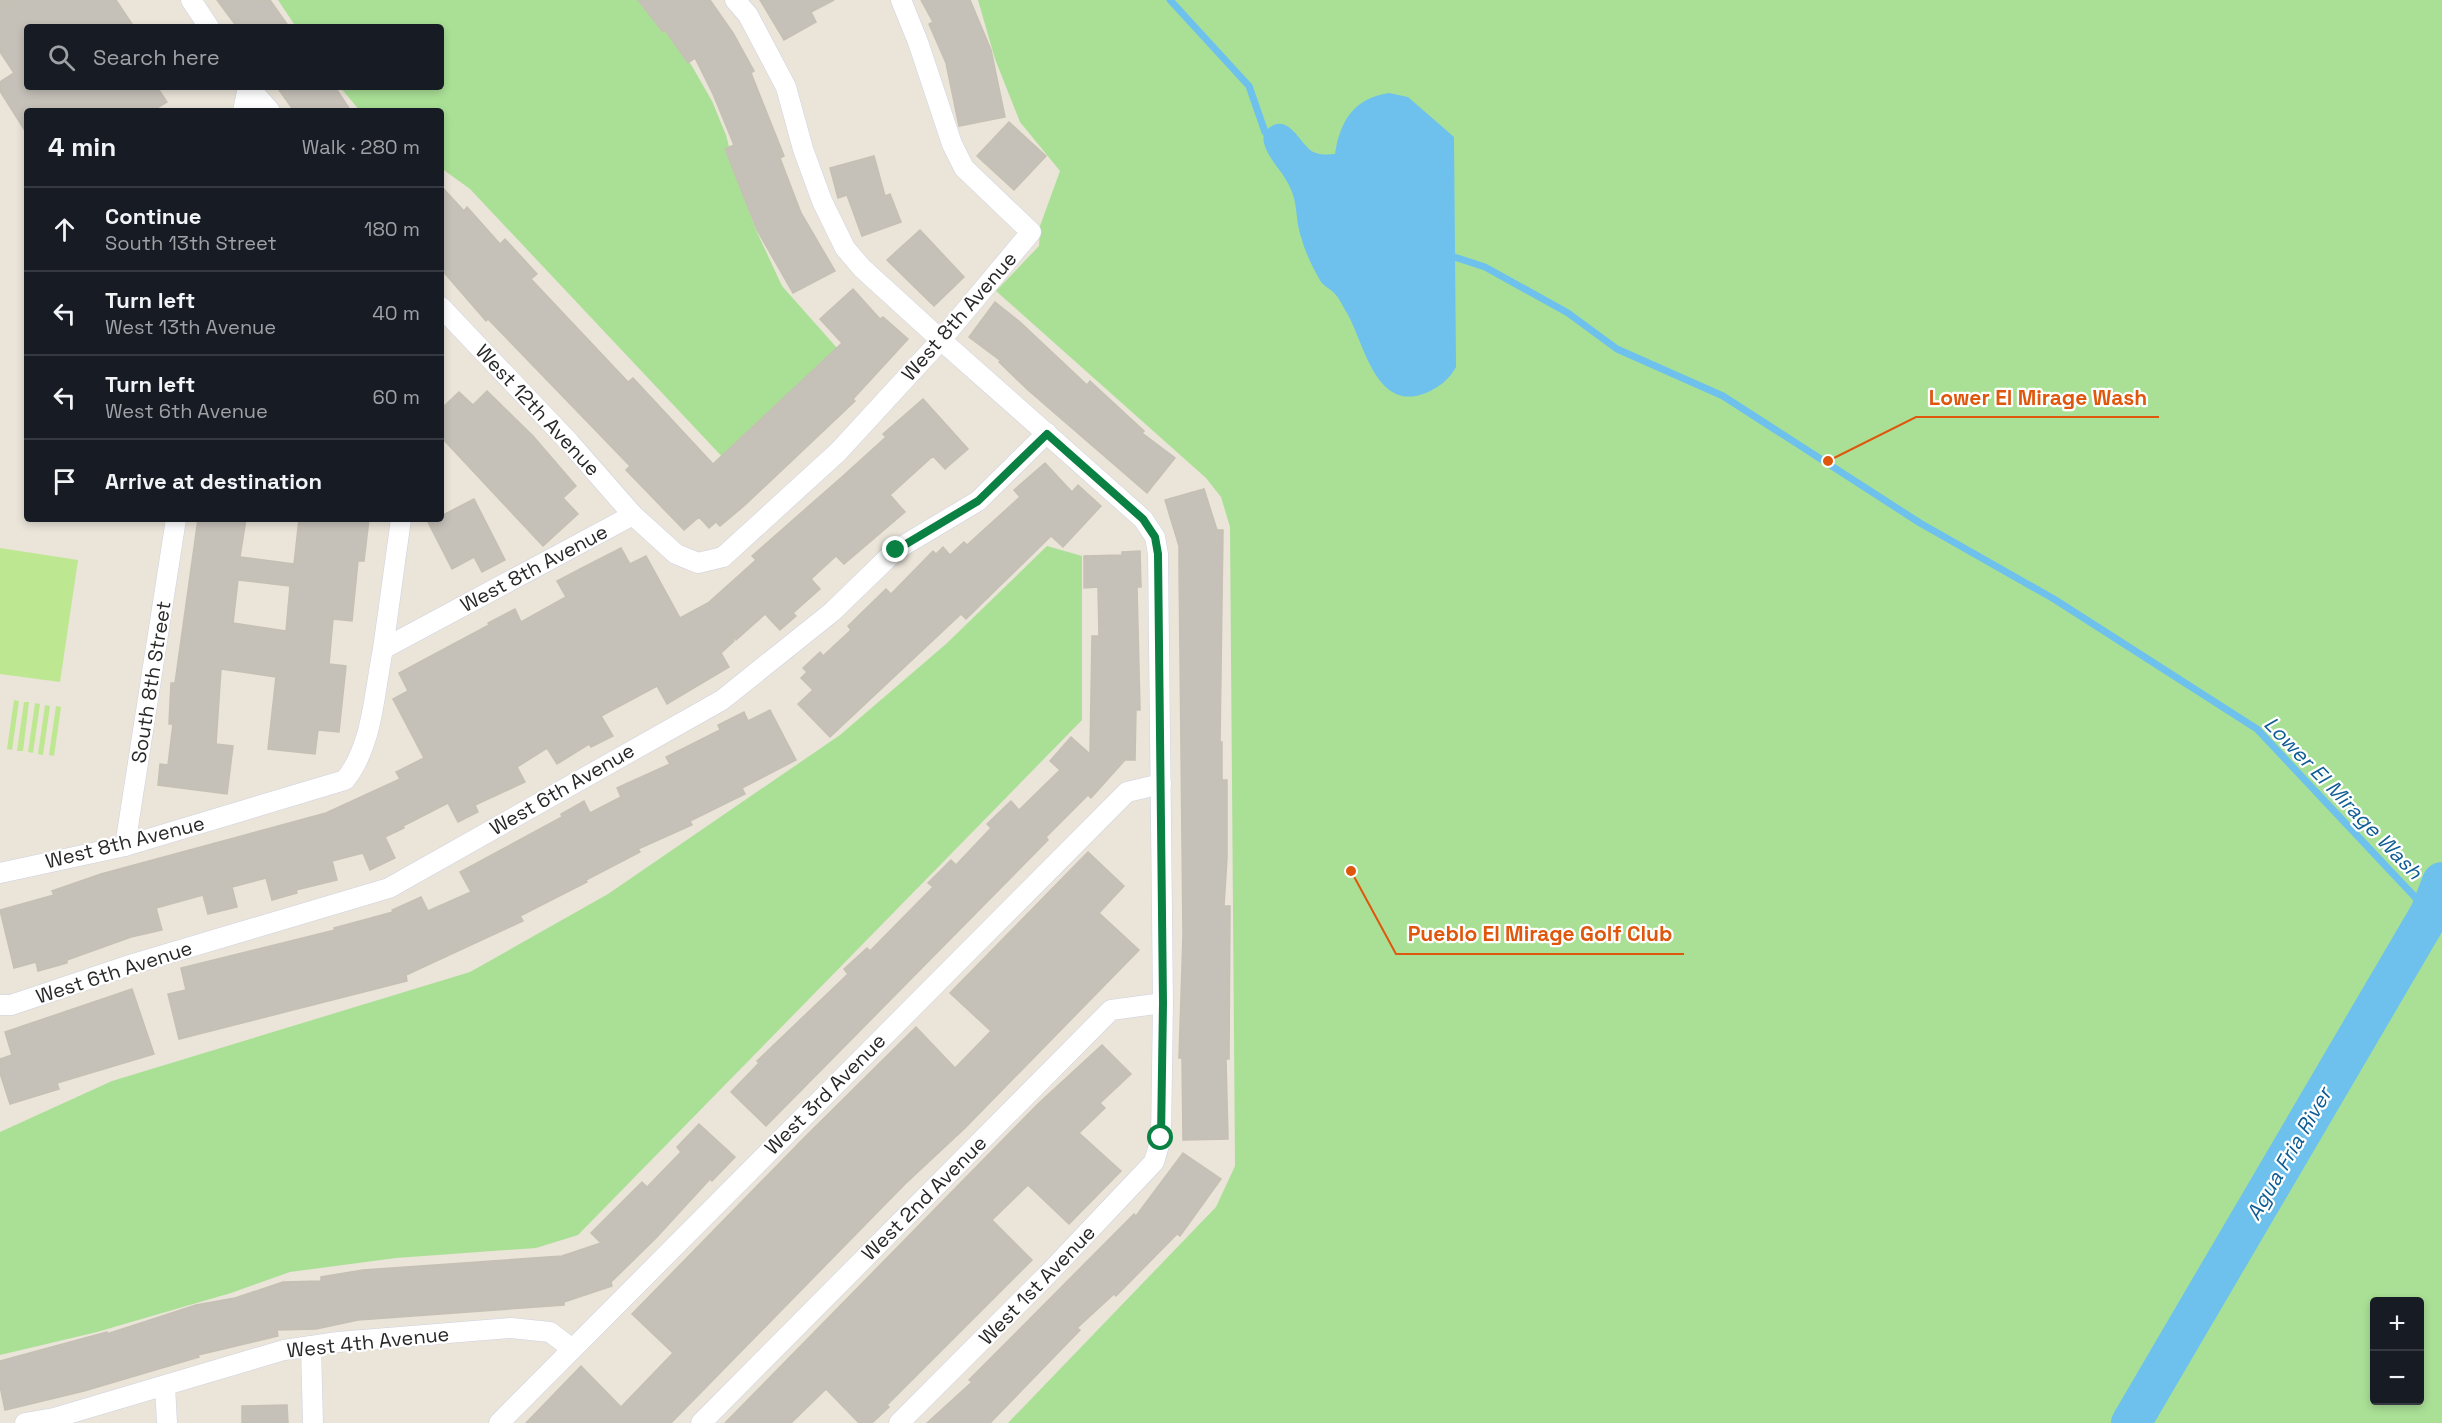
<!DOCTYPE html>
<html lang="en">
<head>
<meta charset="utf-8">
<style>
	:root { --surface:#171b24; --page:#242831; --text:#f1f3f6; --muted:#9ea1a6; --line:#363941 }
	body { margin:0; font-family:"Space Grotesk",sans-serif; background:var(--page); color:var(--text) }
	.controls { position:absolute; right:18px; bottom:18px; display:grid; overflow:hidden; border-radius:6px; box-shadow:0 3px 9px #0003 }
	.controls button { width:54px; height:54px; display:grid; place-items:center; padding:0; border:0; border-bottom:2px solid var(--line); background:var(--surface); color:var(--text); font:30px sans-serif }
	.stop { position:absolute; width:18px; height:18px; margin:-14px; border:4px solid #0b8043; border-radius:50%; background:#fff }
	.stop.end { background:#0b8043; border-color:#fff; box-shadow:0 2px 6px #0008 }
	.list { margin:0; padding:0; list-style:none }
	h2 { display:flex; justify-content:space-between; align-items:center; height:78px; margin:0; padding:0 24px; font-size:26px }
	h2 small { font-size:20px; font-weight:400; color:var(--muted) }
	.list li { display:grid; grid-template-columns:39px 1fr auto; gap:18px; align-items:center; box-sizing:border-box; height:84px; padding:0 24px; border-top:2px solid var(--line) }
	.list b { display:block; font-size:22px; white-space:nowrap }
	.list p { margin:0; font-size:20px; white-space:nowrap; color:var(--muted) }
	.list em { font-size:20px; font-style:normal; color:var(--muted) }
	.icon { flex:none; width:33px; height:33px; fill:none; stroke:currentColor; stroke-width:2; stroke-linecap:round; stroke-linejoin:round }
	.map { position:relative; flex:none; width:2442px; height:1423px; overflow:hidden }
	.search { position:absolute; background:var(--surface); box-shadow:0 3px 9px #0003; left:24px; top:24px; width:420px; height:66px; display:flex; align-items:center; gap:15px; box-sizing:border-box; padding:0 21px; border-radius:6px; color:var(--muted); font-size:22px }
	.panel { position:absolute; background:var(--surface); box-shadow:0 3px 9px #0003; left:24px; top:108px; width:420px; height:414px; border-radius:6px }
	.map>svg:first-child { display:block }
	.green { fill:#aae096; fill-rule:evenodd }
	.pitch { fill:#bde891 }
	.water { fill:#6dc1ec }
	.lines { fill:none; stroke-linecap:round; stroke-linejoin:round }
	.stream { stroke:#6dc1ec; stroke-width:7 }
	.river { stroke:#6dc1ec; stroke-width:40 }
	.building { fill:#c5c1b9; stroke:#c5c0b3; stroke-width:1.5; fill-rule:evenodd }
	.minor-casing { stroke:#ced1e1; stroke-width:21 }
	.minor { stroke:#fff; stroke-width:20 }
	.route { stroke:#0b8043; stroke-width:8 }
	.labels { text-anchor:middle; stroke-width:4.5; stroke-linejoin:round; paint-order:stroke }
	.street-label { font-size:20px; fill:#282828; stroke:#fff }
	.water-label { font-size:21px; font-style:italic; fill:#0f5d94; stroke:#fff }
	.leader { fill:none; stroke:#de570d; stroke-width:2 }
	.callout-dot { fill:#de570d; stroke:#fff; stroke-width:2 }
	.callout-label { font-size:21px; text-anchor:middle; font-weight:bold; fill:#de570d; stroke:#fff; stroke-width:4.5; stroke-linejoin:round; paint-order:stroke }
</style>
</head>
<body>
<div class="map">
<svg width="2442" height="1423" viewBox="0 0 2442 1423">
	<rect width="100%" height="100%" fill="#eae4d9"/>
	<g class="green">
		<path d="M278,0H641L685,54L712,101L726,135L738,181L756,230L782,286L837,348L728,463L470,189L441,168V111H360L340,87H441V27H296Z"/>
		<path d="M978,0H2442V1423H1008L1216,1207L1235,1166L1230,527L1221,497L1206,478L996,291L1039,246L1040,226L1060,171L1020,122L995,59ZM2374,1302H2420V1400H2374Z"/>
		<path d="M1047,546L1082,556V720L578,1235L536,1248L396,1258L290,1272L231,1293L97,1332L0,1355V1132L112,1081L470,972L608,894L840,735L946,644Z"/>
	</g>
	<g class="pitch">
		<path d="M0,548L78,560L60,682L0,674Z"/>
		<path d="M14,700L19,701L12,750L7,749Z"/>
		<path d="M24,702H29L23,751H17Z"/>
		<path d="M35,703L40,704L33,753L28,752Z"/>
		<path d="M45,705L50,706L43,755L38,754Z"/>
		<path d="M56,706L61,707L54,756L49,755Z"/>
	</g>
	<path class="water" d="M1389,93L1408,97L1454,137L1456,367C1449,380 1439,387 1426,393C1376,413 1365,345 1347,313C1343,307 1340,299 1335,294C1331,289 1325,287 1321,282C1314,270 1306,254 1302,240C1293,214 1301,202 1283,175C1276,165 1253,139 1269,128C1287,114 1298,139 1309,149C1315,155 1326,155 1335,154C1340,121 1354,98 1389,93Z"/>
	<g class="lines">
		<g class="stream">
			<path d="M1170,0L1249,86L1265,132L1271,138"/>
			<path d="M1448,255L1485,267L1568,313L1617,349L1723,396L1920,523L2054,599L2257,729L2430,913"/>
		</g>
		<path class="river" d="M2131,1423L2430,913L2442,882"/>
	</g>
	<g class="building">
		<path d="M0,0H116L134,27H27V87H157L167,102L152,111H27V134L0,91V82L14,73L0,52Z"/>
		<path d="M217,0H270L289,27H237Z"/>
		<path d="M638,0H710L733,33L754,71L751,73L784,156L780,158L801,213L835,271L793,293L757,230L725,149L734,145L713,94L695,58L688,63L665,30L663,32Z"/>
		<path d="M760,0H834L811,12L816,22L784,40Z"/>
		<path d="M921,0H970L991,50L1005,117L959,126L946,63L929,24L933,22Z"/>
		<path d="M277,87H335L351,111H294Z"/>
		<path d="M1009,122L1046,156L1014,190L977,156Z"/>
		<path d="M874,156L885,196L890,194L901,222L862,236L847,195L838,198L830,168Z"/>
		<path d="M441,186L464,211L467,207L500,244L505,239L537,274L531,279L628,382L633,378L713,464L842,343L820,319L853,289L880,319L883,317L908,339L853,399L855,401L745,505L720,526L716,522L709,528L699,517L684,530L626,470L630,466L488,319L486,321L441,269Z"/>
		<path d="M920,230L964,277L934,306L887,260Z"/>
		<path d="M995,302L1020,322L1087,385L1090,381L1144,431L1142,433L1175,458L1147,493L1028,390L999,362L1001,361L969,337Z"/>
		<path d="M487,391L533,436L576,486L563,498L578,514L543,546L441,437V409L459,392L473,405Z"/>
		<path d="M923,399L968,449L945,469L933,456L890,495L905,512L844,564L836,556L811,579L820,589L793,613L796,616L780,630L765,614L736,640L730,634L734,641L721,653L729,667L667,704L657,686L601,716L613,736L591,747L589,744L557,764L547,748L517,767L525,782L475,805L478,812L458,822L448,803L403,826L404,828L385,837L395,858L370,870L363,853L332,861L337,880L296,890L297,893L272,900L266,878L232,887L237,907L208,914L203,895L156,908L162,930L131,937L67,960V963L38,971L36,962L14,968L0,910L54,895L52,891L101,874L326,813L400,779L396,772L424,758L393,699L408,691L399,673L489,625L488,623L515,609L521,622L566,597L557,581L582,568L621,548L630,564L646,556L680,618L708,603L756,560L752,556L843,476L886,437L883,434Z"/>
		<path d="M1045,463L1072,492L1078,485L1101,506L1063,547L1051,536L966,619L961,614L830,737L798,704L813,690L801,678L807,672L803,668L820,652L823,656L851,630L848,626L886,589L891,594L933,551L936,554L943,547L950,555L964,542L967,545L1020,497L1014,490Z"/>
		<path d="M1204,489L1217,530H1223L1220,742H1222V780H1227V858L1224,906H1230L1229,1059H1226L1228,1139L1183,1140L1182,1058H1179L1183,935L1179,563V546L1165,500Z"/>
		<path d="M474,499L505,560L482,572L474,557L452,569L428,522L441,519V516Z"/>
		<path d="M198,519H246L240,557L294,564L299,519H369L364,561H358L352,621L333,619L329,664L346,666L339,732L318,730L315,754L268,749L276,677L221,669L216,744L233,746L227,794L158,785L160,764L168,765L173,724H169L171,683H175ZM238,580L290,586L286,631L233,623Z"/>
		<path d="M1140,551L1141,587H1137L1140,710H1136L1135,760H1125L1091,798L1088,795L1046,837L1048,840L766,1126L731,1092L759,1063L757,1061L848,974L844,969L867,948L870,951L933,887L928,883L951,860L956,865L991,828L987,824L1011,801L1019,810L1060,770L1050,761L1071,737L1090,754L1092,636H1099L1098,587L1084,588V556L1122,555V552Z"/>
		<path d="M770,710L796,760L742,788L745,794L690,821L692,825L638,849L640,852L586,880L587,882L520,916L523,921L406,975L407,981L179,1039L168,994L186,990L181,968L335,930L334,928L393,912L392,910L421,897L428,911L471,892L460,872L562,817L561,814L584,801L590,813L621,797L617,788L670,764L666,757L720,730L718,725L744,712L748,721Z"/>
		<path d="M1088,852L1124,886L1099,913L1139,950L965,1128L905,1184L671,1423H526L581,1366L621,1407L673,1353L632,1314L804,1138L916,1027L955,1068L960,1063L991,1031L950,993Z"/>
		<path d="M132,989L154,1054L57,1083L59,1089L10,1104L0,1073V1059L12,1055L5,1032Z"/>
		<path d="M1102,1045L1131,1074L1100,1103L1105,1108L1079,1133L1121,1171L1069,1224L1028,1185L992,1220L1032,1260L887,1405L889,1407L872,1423H859L826,1389L791,1423H725L1039,1103Z"/>
		<path d="M699,1124L735,1157L712,1181L710,1179L656,1238L611,1282L612,1286L564,1302V1305L358,1320L316,1329L277,1330L278,1336L198,1355L199,1357L84,1391L5,1410L0,1386V1361L107,1332V1334L196,1305L235,1298L283,1282L321,1281V1277L363,1270L562,1256L601,1243L591,1233L642,1182L647,1187L681,1152L677,1147Z"/>
		<path d="M1183,1153L1221,1179L1180,1236L1177,1234L1116,1296L1114,1294L1077,1328L1080,1330L990,1423H927L972,1382L969,1380L1134,1214L1136,1216Z"/>
		<path d="M287,1405L288,1423H242V1406Z"/>
	</g>
	<g class="lines">
		<defs>
			<g id="minor">
				<path d="M191,0L209,27"/>
				<path d="M735,0L748,15L786,87L803,149L822,201L845,248L862,268L941,340L1143,519L1155,537L1158,554L1163,1003L1161,1138L1154,1162L1048,1274L899,1423"/>
				<path d="M249,87L270,111"/>
				<path d="M243,111L248,87"/>
				<path d="M441,307L570,443L633,515"/>
				<path d="M383,649L401,519"/>
				<path d="M125,846L176,519"/>
				<path d="M0,873L125,846L345,780C373,745 374,693 383,649L633,515L676,554L698,563L723,557L838,452L941,340L1031,232L964,168L952,144L918,42L901,0"/>
				<path d="M0,1005H11L133,964L389,888L722,700L832,612L896,550L978,501L1047,433"/>
				<path d="M311,1346L313,1423"/>
				<path d="M165,1386L167,1423"/>
				<path d="M25,1423L54,1418L284,1350L338,1342L511,1328L550,1332L571,1348"/>
				<path d="M499,1423L1127,792L1161,784"/>
				<path d="M701,1423L1111,1010L1163,1003"/>
			</g>
		</defs>
		<use href="#minor" class="minor-casing"/>
		<use href="#minor" class="minor"/>
	</g>
	<g class="lines">
		<path class="route" d="M896,550L978,501L1047,434L1143,519L1155,537L1158,554L1163,1003L1161,1138"/>
	</g>
	<g class="labels">
		<g class="street-label">
			<text transform="translate(959 316) rotate(-49)" y="7">West 8th Avenue</text>
			<text transform="translate(538 410) rotate(47)" y="7">West 12th Avenue</text>
			<text transform="translate(534 568) rotate(-28)" y="7">West 8th Avenue</text>
			<text transform="translate(151 682) rotate(-81)" y="7">South 8th Street</text>
			<text transform="translate(562 789) rotate(-30)" y="7">West 6th Avenue</text>
			<text transform="translate(125 842) rotate(-14)" y="7">West 8th Avenue</text>
			<text transform="translate(114 972) rotate(-18)" y="7">West 6th Avenue</text>
			<text transform="translate(825 1094) rotate(-45)" y="7">West 3rd Avenue</text>
			<text transform="translate(924 1198) rotate(-45)" y="7">West 2nd Avenue</text>
			<text transform="translate(1037 1285) rotate(-46)" y="7">West 1st Avenue</text>
			<text transform="translate(368 1342) rotate(-6)" y="7">West 4th Avenue</text>
		</g>
		<g class="water-label">
			<text transform="translate(2343 798) rotate(46)" y="7">Lower El Mirage Wash</text>
			<text transform="translate(2289 1154) rotate(-60)" y="7">Agua Fria River</text>
		</g>
	</g>
	<path class="leader" d="M1828 461L1916 417H2159M1351 871L1396 954H1684"/>
	<g class="callout-dot">
		<circle cx="1828" cy="461" r="6"/>
		<circle cx="1351" cy="871" r="6"/>
	</g>
	<g class="callout-label">
		<text x="2038" y="405">Lower El Mirage Wash</text>
		<text x="1540" y="941">Pueblo El Mirage Golf Club</text>
	</g>
</svg>
<div class="controls">
<button>+</button>
<button>−</button>
</div>
<div class="stop" style="left:1161px;top:1138px"></div>
<div class="stop end" style="left:896px;top:550px"></div>
<div class="search"><svg class="icon" aria-label="search" viewBox="0 0 24 24"><circle cx="10" cy="10" r="6"/><path d="M15 15l6 6"/></svg>Search here</div>
<section class="panel">
<h2>4 min<small>Walk · 280 m</small></h2>
<ul class="list">
<li><svg class="icon" aria-label="ahead" viewBox="0 0 24 24"><path d="M12 20V5M6 11l6-6 6 6"/></svg><div><b>Continue</b><p>South 13th Street</p></div><em>180 m</em></li>
<li><svg class="icon" aria-label="left" viewBox="0 0 24 24"><path d="M17 20v-9H6M10 6l-5 5 5 5"/></svg><div><b>Turn left</b><p>West 13th Avenue</p></div><em>40 m</em></li>
<li><svg class="icon" aria-label="left" viewBox="0 0 24 24"><path d="M17 20v-9H6M10 6l-5 5 5 5"/></svg><div><b>Turn left</b><p>West 6th Avenue</p></div><em>60 m</em></li>
<li><svg class="icon" aria-label="arrive" viewBox="0 0 24 24"><path d="M6 21V4h12l-3 4 3 4H6"/></svg><div><b>Arrive at destination</b></div></li>
</ul>
</section>
</div>
</body>
</html>
